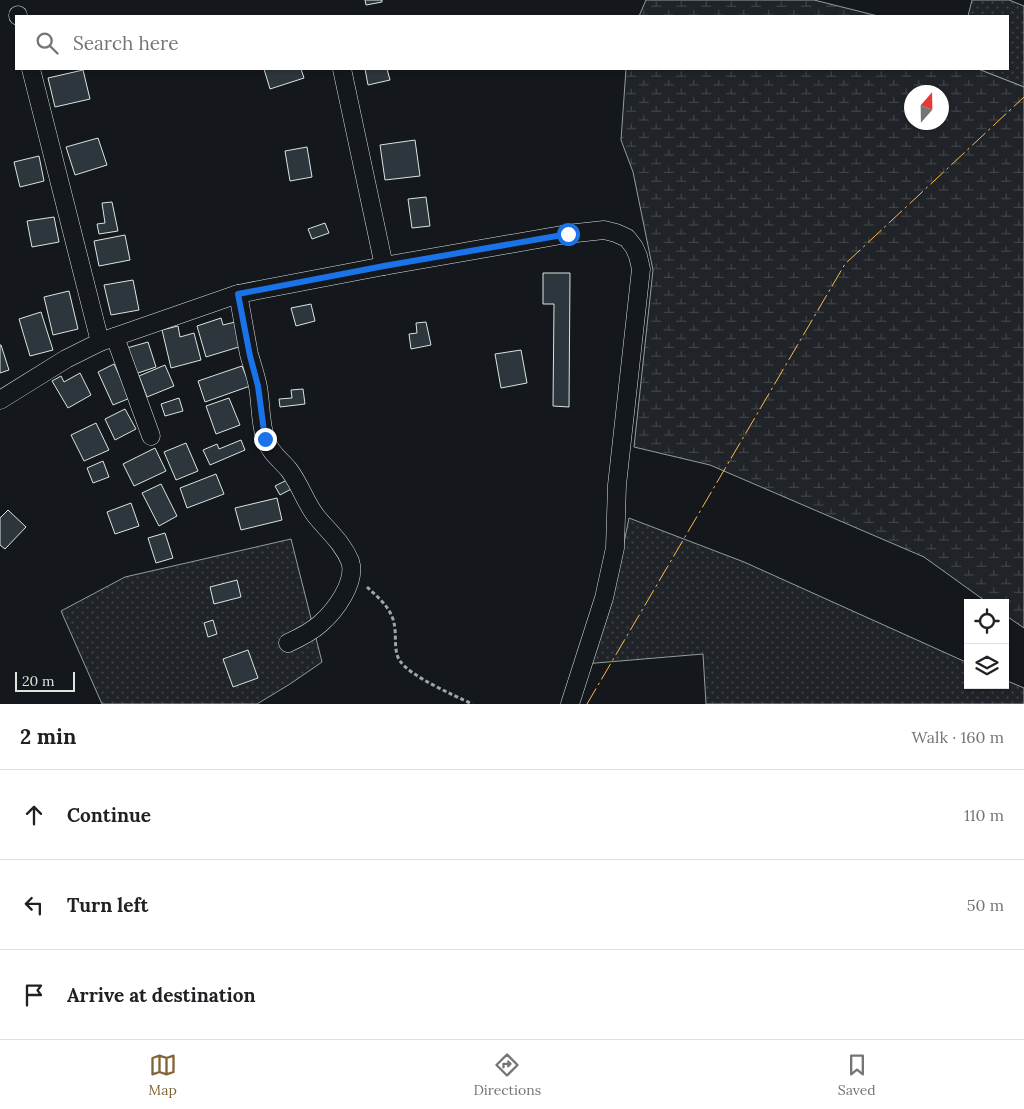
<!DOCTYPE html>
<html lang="en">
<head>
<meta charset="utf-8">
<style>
	:root { --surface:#fff; --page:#f2f2f2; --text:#202124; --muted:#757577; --line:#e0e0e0; --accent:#846436 }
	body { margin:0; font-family:Lora,serif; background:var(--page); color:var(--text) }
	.controls { position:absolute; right:15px; bottom:15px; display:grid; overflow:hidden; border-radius:0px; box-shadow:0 1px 4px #0004 }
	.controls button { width:45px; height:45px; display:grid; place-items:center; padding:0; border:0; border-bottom:1px solid var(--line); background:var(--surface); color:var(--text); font:25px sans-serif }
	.compass { position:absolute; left:904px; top:85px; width:45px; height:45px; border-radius:50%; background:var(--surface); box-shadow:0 1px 4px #0004; rotate:20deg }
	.scale { position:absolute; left:15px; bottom:12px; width:60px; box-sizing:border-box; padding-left:5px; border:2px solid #d8e6dc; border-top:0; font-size:14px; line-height:18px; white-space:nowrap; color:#d8e6dc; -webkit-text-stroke:4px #14181c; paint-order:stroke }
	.stop { position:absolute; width:15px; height:15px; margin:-11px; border:4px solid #1a73e8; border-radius:50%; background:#fff }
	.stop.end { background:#1a73e8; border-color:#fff; box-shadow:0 1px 5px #0008 }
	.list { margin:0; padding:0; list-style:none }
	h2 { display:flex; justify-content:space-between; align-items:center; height:65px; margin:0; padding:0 20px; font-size:21px }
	h2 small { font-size:16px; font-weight:400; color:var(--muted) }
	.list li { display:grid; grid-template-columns:32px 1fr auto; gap:15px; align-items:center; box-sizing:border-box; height:90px; padding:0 20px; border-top:1px solid var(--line) }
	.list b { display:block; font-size:19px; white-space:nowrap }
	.list em { font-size:16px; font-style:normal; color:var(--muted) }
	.icon { flex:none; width:28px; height:28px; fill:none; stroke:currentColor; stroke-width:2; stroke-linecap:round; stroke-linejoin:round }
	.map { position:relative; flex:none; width:1024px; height:704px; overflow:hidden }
	.search { position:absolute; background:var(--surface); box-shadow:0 1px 4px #0004; left:15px; right:15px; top:15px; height:55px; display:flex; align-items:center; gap:12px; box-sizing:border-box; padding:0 18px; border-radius:0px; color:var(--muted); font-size:19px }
	.sheet { height:335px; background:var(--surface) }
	nav { display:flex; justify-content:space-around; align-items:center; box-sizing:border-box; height:70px; border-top:1px solid var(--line); background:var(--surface); font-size:14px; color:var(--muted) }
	nav a { display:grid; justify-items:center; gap:2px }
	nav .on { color:var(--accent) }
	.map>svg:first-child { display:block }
	.grass { fill:url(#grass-dots); stroke:#939e99 }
	.wetland { fill:url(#wetland-marsh); stroke:#939e99; fill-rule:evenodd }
	.building { fill:#2c363c; stroke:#d8e6dc }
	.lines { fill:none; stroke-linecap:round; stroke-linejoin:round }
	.street-casing { stroke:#d8e6dc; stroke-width:19 }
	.path { stroke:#9da8a2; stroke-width:3; stroke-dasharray:4 2.5; stroke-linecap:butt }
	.street { stroke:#14181c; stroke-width:18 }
	.power { stroke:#ffb74d; stroke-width:1; stroke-dasharray:18 4 2.5 4; stroke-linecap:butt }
	.route { stroke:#1a73e8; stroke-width:6 }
</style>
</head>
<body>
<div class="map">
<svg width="1024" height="704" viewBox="0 0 1024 704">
	<defs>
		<pattern id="grass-dots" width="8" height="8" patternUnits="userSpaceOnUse" patternTransform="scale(1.25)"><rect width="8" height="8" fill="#202428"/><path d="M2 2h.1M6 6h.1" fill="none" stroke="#404447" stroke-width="1.8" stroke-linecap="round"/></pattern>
		<pattern id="wetland-marsh" width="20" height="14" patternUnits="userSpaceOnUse" patternTransform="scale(1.25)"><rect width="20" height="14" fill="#202428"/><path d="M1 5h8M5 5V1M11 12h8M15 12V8" fill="none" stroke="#404447"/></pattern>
	</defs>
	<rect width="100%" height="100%" fill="#14181c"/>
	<g class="grass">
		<path d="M972,0H1009L1024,6V87L978,69H1008V16H968Z"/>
		<path d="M629,518L744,562L968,663V685H1005V680L1024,688V704H706L703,654L584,664L614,592Z"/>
		<path d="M291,539L322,662L290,684L257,704H102L61,611L125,577Z"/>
	</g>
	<g class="wetland">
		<path d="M646,0H814L878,16H639Z"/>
		<path d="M626,69H978L1024,87V628L1005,615V603H988L924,557L710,465L634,447L653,270L633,172L621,140ZM912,92H942V122H912Z"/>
	</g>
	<g class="building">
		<path d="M365,0H382V2L366,5Z"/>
		<path d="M264,69H301L304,78L270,89Z"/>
		<path d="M365,69H387L390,80L368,85Z"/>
		<path d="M83,70L90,99L55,107L48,78Z"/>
		<path d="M98,138L107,165L75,175L66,147Z"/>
		<path d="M415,140L420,176L385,180L380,145Z"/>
		<path d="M307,147L312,177L290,181L285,151Z"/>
		<path d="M39,156L44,181L20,187L14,162Z"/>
		<path d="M426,197L430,226L412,228L408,199Z"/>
		<path d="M112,202L118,231L99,234L97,224L105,223L102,203Z"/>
		<path d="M54,217L59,242L32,247L27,221Z"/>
		<path d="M325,223L329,233L312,239L308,229Z"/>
		<path d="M125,235L130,260L99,266L94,241Z"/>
		<path d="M543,273H570L569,407L553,406L554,304H543Z"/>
		<path d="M133,280L139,310L111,315L104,285Z"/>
		<path d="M69,291L78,329L53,335L44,297Z"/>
		<path d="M311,304L315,321L296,326L291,308Z"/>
		<path d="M41,312L53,350L30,356L19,319Z"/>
		<path d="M221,318L223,325L235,322L242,346L206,357L197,326Z"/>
		<path d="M426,322L431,345L411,349L409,334L417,333L416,323Z"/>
		<path d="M178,326L180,337L194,333L201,360L171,368L162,330Z"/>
		<path d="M148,342L156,367L135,374L127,348Z"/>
		<path d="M0,345H1L9,370L0,373Z"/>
		<path d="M521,350L527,383L501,388L495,354Z"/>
		<path d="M114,364L130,398L113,405L98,372Z"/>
		<path d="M165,365L174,386L147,397L139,376Z"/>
		<path d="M242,366L250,386L205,402L198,381Z"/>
		<path d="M80,373L91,395L68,408L52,381L61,376L64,382Z"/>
		<path d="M303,389L305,404L280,407L279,399L292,398L291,390Z"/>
		<path d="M179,398L183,411L165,416L161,404Z"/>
		<path d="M229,398L240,425L216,434L206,406Z"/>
		<path d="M125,409L136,429L115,440L105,419Z"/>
		<path d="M96,423L109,450L84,461L71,435Z"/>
		<path d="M241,440L245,450L210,465L203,450L217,444L219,449Z"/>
		<path d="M186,443L198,471L176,480L164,452Z"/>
		<path d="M155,448L166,471L134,486L123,464Z"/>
		<path d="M103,461L109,477L93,483L87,468Z"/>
		<path d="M216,474L224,494L187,508L180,488Z"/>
		<path d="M289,479L293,488L280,495L275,486Z"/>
		<path d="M161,484L177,516L159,526L142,493Z"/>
		<path d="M277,498L282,520L241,530L235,508Z"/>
		<path d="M131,503L139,526L115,534L107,512Z"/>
		<path d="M8,510L26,527L5,549L0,545V518Z"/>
		<path d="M165,533L173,558L156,563L148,538Z"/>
		<path d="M237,580L241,597L214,604L210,587Z"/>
		<path d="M213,620L217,634L208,637L204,623Z"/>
		<path d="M248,650L258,678L233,687L223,659Z"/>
	</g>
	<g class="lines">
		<defs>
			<g id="street">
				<path d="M18,15V16"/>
				<path d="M31,69L100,342"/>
				<path d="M342,69L384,266"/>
				<path d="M238,294C242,314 245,334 249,354C252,365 256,376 258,387C261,403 260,425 266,440C270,453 281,460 289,470C300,484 305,502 316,516C328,531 342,542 350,561C357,582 335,611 320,624C311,632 299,638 288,643"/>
				<path d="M115,337L151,436"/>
				<path d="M0,400L66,359L100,342L238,294L384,266L567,234L604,230L616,233L627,238L634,247L638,256L641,269L617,485L615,548L604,598L570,704"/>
			</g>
		</defs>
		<use href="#street" class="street-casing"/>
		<path class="path" d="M367,587C378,597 391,608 394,623C397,635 393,651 400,661C411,677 454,695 472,704"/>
		<use href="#street" class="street"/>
		<path class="power" d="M587,704L845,264L1024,97"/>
	</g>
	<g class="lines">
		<path class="route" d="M265,439L258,386L250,356L238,294L384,266L568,234"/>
	</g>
</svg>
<div class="controls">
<button><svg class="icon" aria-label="locate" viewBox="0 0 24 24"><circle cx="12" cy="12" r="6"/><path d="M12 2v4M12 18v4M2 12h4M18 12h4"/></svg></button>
<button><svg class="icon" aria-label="layers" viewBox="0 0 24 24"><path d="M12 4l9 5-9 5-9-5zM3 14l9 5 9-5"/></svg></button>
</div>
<svg class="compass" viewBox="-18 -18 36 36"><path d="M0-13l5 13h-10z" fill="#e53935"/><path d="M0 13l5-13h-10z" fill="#757577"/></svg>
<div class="scale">20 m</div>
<div class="stop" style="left:568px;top:234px"></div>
<div class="stop end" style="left:265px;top:439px"></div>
<div class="search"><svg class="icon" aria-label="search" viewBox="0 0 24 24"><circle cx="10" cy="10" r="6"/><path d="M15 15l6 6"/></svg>Search here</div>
</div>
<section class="sheet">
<h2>2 min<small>Walk · 160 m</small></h2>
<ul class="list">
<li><svg class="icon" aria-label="ahead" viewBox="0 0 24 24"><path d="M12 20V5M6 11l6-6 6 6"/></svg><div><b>Continue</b></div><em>110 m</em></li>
<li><svg class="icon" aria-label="left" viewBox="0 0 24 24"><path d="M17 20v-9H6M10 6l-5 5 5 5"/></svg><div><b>Turn left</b></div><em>50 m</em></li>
<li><svg class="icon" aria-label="arrive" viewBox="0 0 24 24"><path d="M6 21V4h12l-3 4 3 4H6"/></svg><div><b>Arrive at destination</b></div></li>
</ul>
</section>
<nav>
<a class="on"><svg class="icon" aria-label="map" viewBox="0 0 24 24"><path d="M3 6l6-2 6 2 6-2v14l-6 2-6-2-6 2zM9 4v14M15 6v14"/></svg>Map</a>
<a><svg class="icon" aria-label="directions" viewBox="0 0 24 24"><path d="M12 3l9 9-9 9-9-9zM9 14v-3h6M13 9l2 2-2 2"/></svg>Directions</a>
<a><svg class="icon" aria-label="saved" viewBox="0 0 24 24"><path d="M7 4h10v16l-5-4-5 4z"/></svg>Saved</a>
</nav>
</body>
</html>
